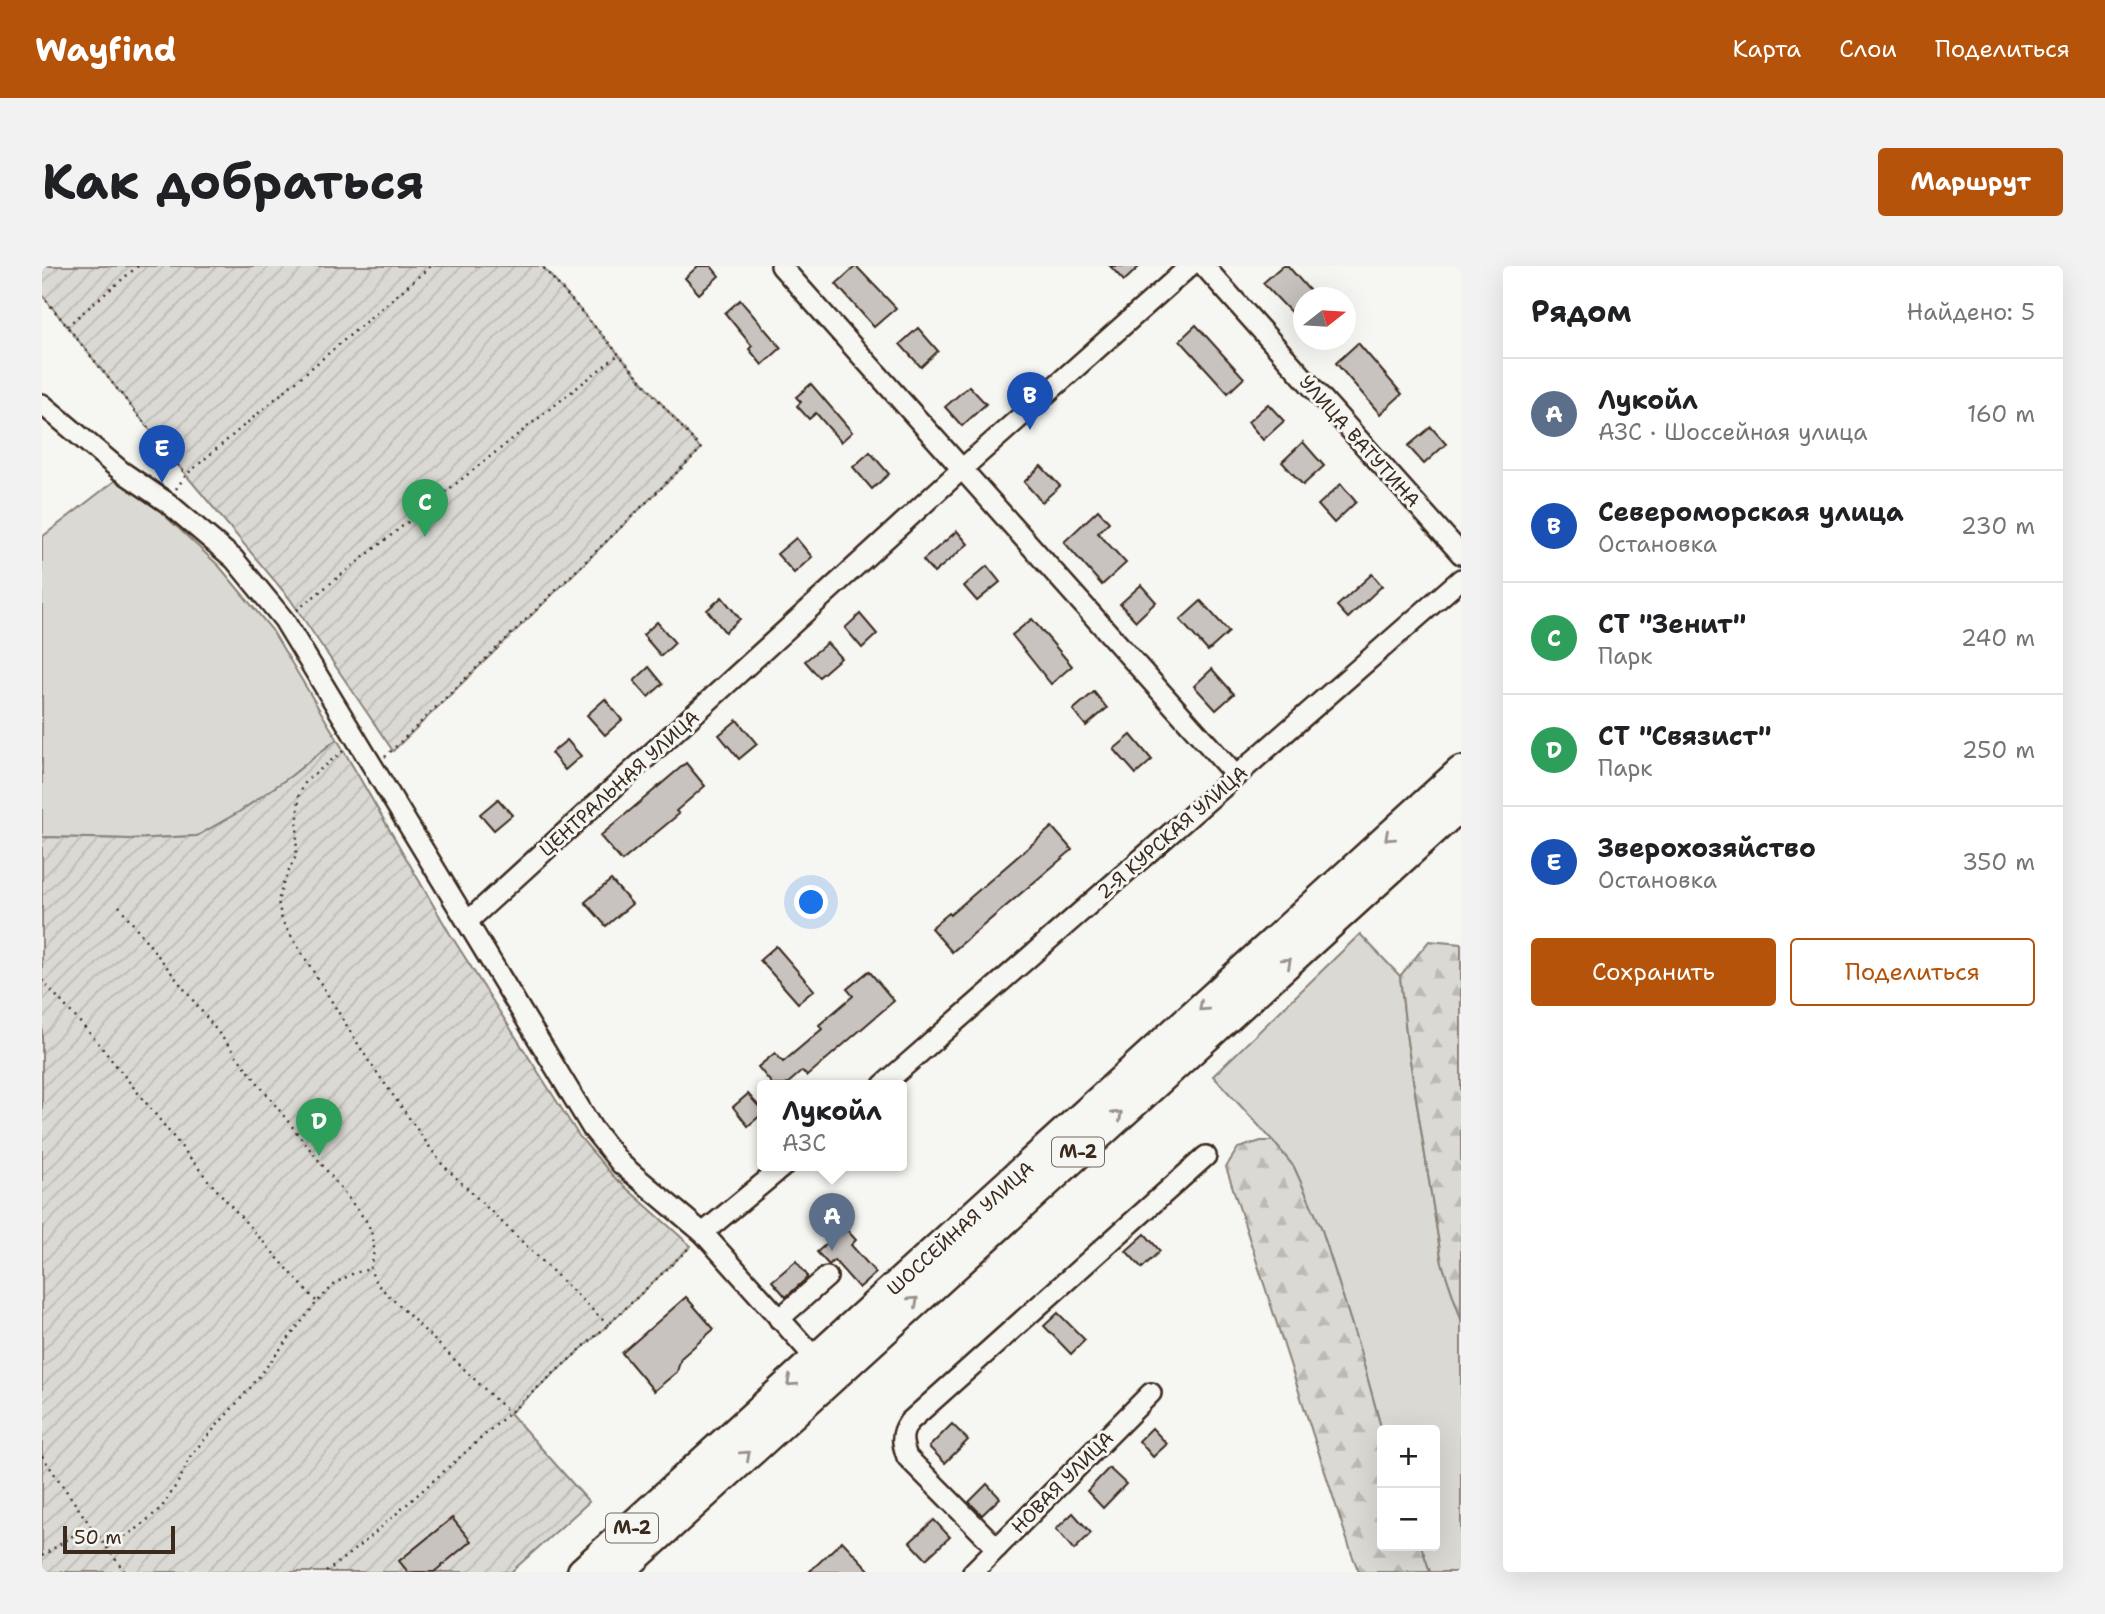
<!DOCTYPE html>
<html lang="ru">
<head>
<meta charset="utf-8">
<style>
	:root { --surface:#fff; --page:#f2f2f2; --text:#202124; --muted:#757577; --line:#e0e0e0; --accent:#b45309 }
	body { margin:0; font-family:"Shantell Sans",sans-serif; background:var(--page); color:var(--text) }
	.controls { position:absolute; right:21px; bottom:21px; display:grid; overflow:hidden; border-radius:7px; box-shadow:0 7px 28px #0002 }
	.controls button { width:63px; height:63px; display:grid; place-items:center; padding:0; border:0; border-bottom:2px solid var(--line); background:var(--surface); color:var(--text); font:35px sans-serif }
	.compass { position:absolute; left:1251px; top:21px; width:63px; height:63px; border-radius:50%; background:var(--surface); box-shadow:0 7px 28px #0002; rotate:73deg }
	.scale { position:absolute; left:21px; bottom:18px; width:112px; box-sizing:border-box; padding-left:7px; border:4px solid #3b2a1e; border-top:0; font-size:19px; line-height:24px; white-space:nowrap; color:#3b2a1e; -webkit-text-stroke:5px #f6f6f2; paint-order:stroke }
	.you { position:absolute; left:770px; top:637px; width:24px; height:24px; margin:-18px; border:5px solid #fff; border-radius:50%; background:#1a73e8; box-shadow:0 0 0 10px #1a73e833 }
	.badge { display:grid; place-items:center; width:46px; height:46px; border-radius:50%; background:var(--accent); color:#fff; font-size:23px; font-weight:700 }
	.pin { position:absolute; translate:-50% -58px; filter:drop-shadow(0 2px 4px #0008) }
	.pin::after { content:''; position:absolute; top:37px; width:24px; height:21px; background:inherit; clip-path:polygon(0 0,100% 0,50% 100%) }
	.popup { position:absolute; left:715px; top:814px; width:150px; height:91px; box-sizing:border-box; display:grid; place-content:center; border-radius:7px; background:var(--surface); filter:drop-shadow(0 2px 5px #0005); font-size:23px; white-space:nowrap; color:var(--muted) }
	.popup b { font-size:26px; color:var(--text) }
	.popup::after { content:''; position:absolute; left:50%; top:100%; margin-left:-14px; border:14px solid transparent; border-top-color:var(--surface) }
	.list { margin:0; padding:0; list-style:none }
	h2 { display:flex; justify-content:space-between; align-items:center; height:91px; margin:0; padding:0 28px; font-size:30px }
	h2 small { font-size:23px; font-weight:400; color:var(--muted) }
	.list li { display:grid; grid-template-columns:46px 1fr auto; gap:21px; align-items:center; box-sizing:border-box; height:112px; padding:0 28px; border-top:2px solid var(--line) }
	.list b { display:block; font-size:26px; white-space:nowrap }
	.list p { margin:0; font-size:23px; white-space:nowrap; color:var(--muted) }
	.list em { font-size:23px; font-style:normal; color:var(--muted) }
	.actions { display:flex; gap:14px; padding:21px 28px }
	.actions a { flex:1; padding:16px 0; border:2px solid var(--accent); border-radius:7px; text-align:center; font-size:24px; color:var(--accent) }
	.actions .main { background:var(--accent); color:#fff }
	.map { position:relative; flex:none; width:1419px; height:1306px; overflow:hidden; border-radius:7px }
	header { display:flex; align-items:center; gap:42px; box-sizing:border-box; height:98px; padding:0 35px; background:var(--accent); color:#fff }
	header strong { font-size:33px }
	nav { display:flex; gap:38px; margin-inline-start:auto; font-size:24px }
	.intro { display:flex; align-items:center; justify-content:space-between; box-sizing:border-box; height:168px; padding:0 42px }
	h1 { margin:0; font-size:49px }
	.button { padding:18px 32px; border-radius:7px; background:var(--accent); color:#fff; font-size:24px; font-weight:700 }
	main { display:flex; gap:42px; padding:0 42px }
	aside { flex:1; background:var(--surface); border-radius:7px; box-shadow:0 7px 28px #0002 }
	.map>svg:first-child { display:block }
	.grass { fill:#dad9d3; stroke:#8a8278; stroke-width:2 }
	.forest { fill:url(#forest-firs); stroke:#8a8278; stroke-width:2 }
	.garden { fill:url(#garden-furrows); stroke:#8a8278; stroke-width:2 }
	.building { fill:#c8c3be; stroke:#3b2a1e; stroke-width:2 }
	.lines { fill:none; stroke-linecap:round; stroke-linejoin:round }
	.minor-casing { stroke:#3b2a1e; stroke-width:24 }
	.highway-casing { stroke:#3b2a1e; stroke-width:35 }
	.path { stroke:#3b2a1e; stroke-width:2.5; stroke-dasharray:2 5; stroke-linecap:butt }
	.minor { stroke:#f6f6f2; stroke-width:19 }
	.highway { stroke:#f6f6f2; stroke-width:30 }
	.oneway { stroke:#989088 }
	.labels { text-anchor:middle; stroke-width:6; stroke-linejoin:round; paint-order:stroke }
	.shield { fill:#f6f6f2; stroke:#73675e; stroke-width:2 }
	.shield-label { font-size:18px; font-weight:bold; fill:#3b2a1e }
	.street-label { font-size:19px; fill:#3b2a1e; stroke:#f6f6f2 }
</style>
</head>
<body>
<header>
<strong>Wayfind</strong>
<nav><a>Карта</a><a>Слои</a><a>Поделиться</a></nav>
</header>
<div class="intro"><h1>Как добраться</h1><a class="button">Маршрут</a></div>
<main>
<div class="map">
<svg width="1419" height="1306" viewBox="0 0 1419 1306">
	<defs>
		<pattern id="forest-firs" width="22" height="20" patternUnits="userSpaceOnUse" patternTransform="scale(1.75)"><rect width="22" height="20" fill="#dad9d3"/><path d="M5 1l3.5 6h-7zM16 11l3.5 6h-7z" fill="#bcbab5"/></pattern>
		<pattern id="garden-furrows" width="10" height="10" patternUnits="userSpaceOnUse" patternTransform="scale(1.75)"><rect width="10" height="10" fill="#dad9d3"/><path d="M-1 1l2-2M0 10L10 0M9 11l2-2" fill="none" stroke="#bcbab5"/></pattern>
	</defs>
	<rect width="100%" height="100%" fill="#f6f6f2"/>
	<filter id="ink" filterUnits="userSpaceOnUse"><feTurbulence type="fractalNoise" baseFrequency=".0143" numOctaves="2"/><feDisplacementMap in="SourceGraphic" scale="14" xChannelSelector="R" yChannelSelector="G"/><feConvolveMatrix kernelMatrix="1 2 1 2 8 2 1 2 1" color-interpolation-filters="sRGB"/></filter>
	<g filter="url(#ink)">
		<g class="grass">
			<path d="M75,213L119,246L177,300L230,364L295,473L249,510L197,546L155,570L88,573L0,571V271Z"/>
			<path d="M1318,668L1358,710L1365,775L1400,997L1419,1053V1306H1388L1379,1280H1393V1164L1340,1165L1318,1085L1279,961L1252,901L1231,875L1171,810Z"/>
		</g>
		<g class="forest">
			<path d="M1387,675L1419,678V1053L1400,997L1365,775L1358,710Z"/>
			<path d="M1219,875H1231L1252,901L1279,961L1318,1085L1340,1165V1280H1379L1388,1306H1317L1310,1289L1184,901L1196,882Z"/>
		</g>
		<g class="garden">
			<path d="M0,0H500L659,183L351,485L248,333L144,209L0,29Z"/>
			<path d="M295,473L408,668L537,870L571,910L649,980L566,1059L468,1147L547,1236L469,1306H0V571L87,573L155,570L197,546L249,510Z"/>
		</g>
		<g class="building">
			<path d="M656,0H669L677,10L657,28L643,12Z"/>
			<path d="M814,0L854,42L832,61L794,18Z"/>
			<path d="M1068,0H1098L1082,15Z"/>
			<path d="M1240,0H1246L1274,32H1262V60L1221,17Z"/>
			<path d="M698,34L739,82L720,99L707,83L710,80L683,47Z"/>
			<path d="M1154,59L1202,112L1186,127L1138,74Z"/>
			<path d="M876,62L896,85L879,101L858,78Z"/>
			<path d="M1316,77L1360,128L1338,148L1294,97Z"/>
			<path d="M769,118L810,166L799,176L774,147L767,153L755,140L759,136L754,131Z"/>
			<path d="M927,120L944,138L920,160L903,141Z"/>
			<path d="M1226,138L1242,155L1221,174L1206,156Z"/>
			<path d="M1389,161L1404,178L1382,198L1366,180Z"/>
			<path d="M1261,176L1282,200L1261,219L1240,196Z"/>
			<path d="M828,186L847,208L830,223L811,201Z"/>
			<path d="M999,200L1018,220L1000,236L982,216Z"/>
			<path d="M1299,218L1314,236L1292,257L1276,239Z"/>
			<path d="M1056,244L1067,256L1056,267L1084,297L1060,319L1022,276Z"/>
			<path d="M915,265L926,278L892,307L881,294Z"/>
			<path d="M754,272L770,291L752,307L735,288Z"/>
			<path d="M945,300L958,316L935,335L922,320Z"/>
			<path d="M1330,308L1340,320L1306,352L1295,340Z"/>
			<path d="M1099,319L1114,336L1094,355L1078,338Z"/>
			<path d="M680,331L698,353L683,366L665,344Z"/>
			<path d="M1159,335L1187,366L1166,385L1138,354Z"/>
			<path d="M818,348L835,368L820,382L803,362Z"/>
			<path d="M990,353L1030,400L1009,418L970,369Z"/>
			<path d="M615,356L633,377L619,390L601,369Z"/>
			<path d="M785,377L799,392L777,411L763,395Z"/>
			<path d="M607,401L621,418L606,431L592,415Z"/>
			<path d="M1170,403L1192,428L1174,444L1152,420Z"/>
			<path d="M1052,426L1065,442L1044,460L1031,444Z"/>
			<path d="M563,433L580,454L563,469L545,449Z"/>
			<path d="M695,454L715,478L697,493L677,469Z"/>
			<path d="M1089,469L1110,494L1094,508L1072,483Z"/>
			<path d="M525,474L539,490L523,504L509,487Z"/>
			<path d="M644,497L663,520L634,545L637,548L580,595L558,570Z"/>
			<path d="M456,533L470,549L452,564L438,548Z"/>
			<path d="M1010,561L1030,584L910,686L889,662L907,647L908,649Z"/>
			<path d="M569,614L590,638L564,660L543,636Z"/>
			<path d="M734,680L772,724L756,737L718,694Z"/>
			<path d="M827,705L852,735L765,810L760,805L744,819H731L716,801L733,787L741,796L780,763L777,759L811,730L805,723Z"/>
			<path d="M706,828L720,844V848L706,860L691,841Z"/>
			<path d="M803,962L814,974L809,979L834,1007L817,1022L792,994L787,999L775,986Z"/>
			<path d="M1103,968L1118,985L1100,1002L1084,985Z"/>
			<path d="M754,995L765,1009V1012L744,1031L730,1015Z"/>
			<path d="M644,1031L672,1063L639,1092L635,1106L612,1125L580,1087Z"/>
			<path d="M1016,1047L1043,1074L1029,1088L1002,1060Z"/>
			<path d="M910,1158L926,1174L903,1197L887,1181Z"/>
			<path d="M1110,1162L1125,1178L1111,1191L1097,1175Z"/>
			<path d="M1067,1202L1084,1218L1061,1242L1045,1225Z"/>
			<path d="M945,1218L958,1232L940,1249L927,1236Z"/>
			<path d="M1031,1247L1049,1267L1032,1284L1014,1263Z"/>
			<path d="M410,1252L429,1275L392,1306H366L357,1295Z"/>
			<path d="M892,1254L908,1271L884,1293L868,1276Z"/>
			<path d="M800,1275L829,1306H767L782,1292Z"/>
		</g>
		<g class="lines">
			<defs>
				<g id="minor">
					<path d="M739,0L1194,510"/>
					<path d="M1162,0L1419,288"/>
					<path d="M0,138L79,205L126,237L192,293L242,354L550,862L579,898L661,967L774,1093"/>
					<path d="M425,656L921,202L1148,0"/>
					<path d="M841,819L1419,313"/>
					<path d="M661,967L743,899"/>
					<path d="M737,1053L785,1011"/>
					<path d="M955,1282L865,1191C860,1177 858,1169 867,1156L1164,890"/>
					<path d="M931,1306L1109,1127"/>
				</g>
				<g id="highway">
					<path d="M541,1306L1419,506"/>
					<path d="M576,1306L1419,538"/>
				</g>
			</defs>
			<use href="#minor" class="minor-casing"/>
			<use href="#highway" class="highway-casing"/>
			<g class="path">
				<path d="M0,29L144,209"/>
				<path d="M25,60L96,0"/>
				<path d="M134,223L144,209L389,0"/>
				<path d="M255,344L576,89"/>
				<path d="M301,485L264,515L257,529L254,590L242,615L236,635L240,655L326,794L399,897L566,1059"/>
				<path d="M343,491L659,183L500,0"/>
				<path d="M77,640L325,956C333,973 334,985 328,1003L334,1017L467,1147"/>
				<path d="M0,714L52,772L166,914L275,1036"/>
				<path d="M0,1190L48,1259L83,1306"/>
				<path d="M65,1282L96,1262L120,1241L138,1213L149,1189L208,1122L275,1036L295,1016L312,1007L328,1003"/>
				<path d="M0,1290L47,1259"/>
				<path d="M284,1306L326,1273L566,1059L649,980"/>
			</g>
			<use href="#minor" class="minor"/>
			<use href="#highway" class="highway"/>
		</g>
		<defs><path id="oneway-chevron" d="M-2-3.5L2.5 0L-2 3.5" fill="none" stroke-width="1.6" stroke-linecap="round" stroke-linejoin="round" transform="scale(1.75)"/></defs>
		<g class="oneway">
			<use href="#oneway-chevron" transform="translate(1347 571) rotate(138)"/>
			<use href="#oneway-chevron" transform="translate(1245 696) rotate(-42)"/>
			<use href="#oneway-chevron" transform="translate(1161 741) rotate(138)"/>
			<use href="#oneway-chevron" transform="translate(1076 849) rotate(-42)"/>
			<use href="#oneway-chevron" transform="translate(872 1035) rotate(-42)"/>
			<use href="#oneway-chevron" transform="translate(749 1116) rotate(138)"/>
			<use href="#oneway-chevron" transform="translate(704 1189) rotate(-42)"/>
		</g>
	</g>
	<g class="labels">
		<g class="shield">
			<rect x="1010" y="871.5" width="52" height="29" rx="5"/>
			<rect x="564" y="1247.5" width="52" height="29" rx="5"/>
		</g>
		<g class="shield-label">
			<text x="1036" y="892">М-2</text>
			<text x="590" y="1268">М-2</text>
		</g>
		<g class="street-label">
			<text transform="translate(1318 175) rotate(48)" y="7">УЛИЦА ВАТУТИНА</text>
			<text transform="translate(577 517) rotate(-42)" y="7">ЦЕНТРАЛЬНАЯ УЛИЦА</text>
			<text transform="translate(1130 566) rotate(-41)" y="7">2-Я КУРСКАЯ УЛИЦА</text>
			<text transform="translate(918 962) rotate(-42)" y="7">ШОССЕЙНАЯ УЛИЦА</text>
			<text transform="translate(1020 1216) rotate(-45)" y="7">НОВАЯ УЛИЦА</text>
		</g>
	</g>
</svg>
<div class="controls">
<button>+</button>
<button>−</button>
</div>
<svg class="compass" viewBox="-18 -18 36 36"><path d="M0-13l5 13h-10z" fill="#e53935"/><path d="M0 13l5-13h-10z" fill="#757577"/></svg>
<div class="scale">50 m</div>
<div class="you"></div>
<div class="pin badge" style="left:790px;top:985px;background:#5c6f8a">A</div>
<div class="popup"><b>Лукойл</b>АЗС</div>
<div class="pin badge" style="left:988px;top:164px;background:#1a4fb4">B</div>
<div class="pin badge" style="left:383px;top:271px;background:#2e9e5b">C</div>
<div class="pin badge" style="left:277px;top:890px;background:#2e9e5b">D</div>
<div class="pin badge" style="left:120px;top:217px;background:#1a4fb4">E</div>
</div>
<aside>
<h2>Рядом<small>Найдено: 5</small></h2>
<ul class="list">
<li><span class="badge" style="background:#5c6f8a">A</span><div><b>Лукойл</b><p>АЗС · Шоссейная улица</p></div><em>160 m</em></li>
<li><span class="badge" style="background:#1a4fb4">B</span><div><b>Североморская улица</b><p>Остановка</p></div><em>230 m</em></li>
<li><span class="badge" style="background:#2e9e5b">C</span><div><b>СТ &quot;Зенит&quot;</b><p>Парк</p></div><em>240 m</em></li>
<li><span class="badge" style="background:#2e9e5b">D</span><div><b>СТ &quot;Связист&quot;</b><p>Парк</p></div><em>250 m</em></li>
<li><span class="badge" style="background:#1a4fb4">E</span><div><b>Зверохозяйство</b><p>Остановка</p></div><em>350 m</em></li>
</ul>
<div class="actions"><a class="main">Сохранить</a><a>Поделиться</a></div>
</aside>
</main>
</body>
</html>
